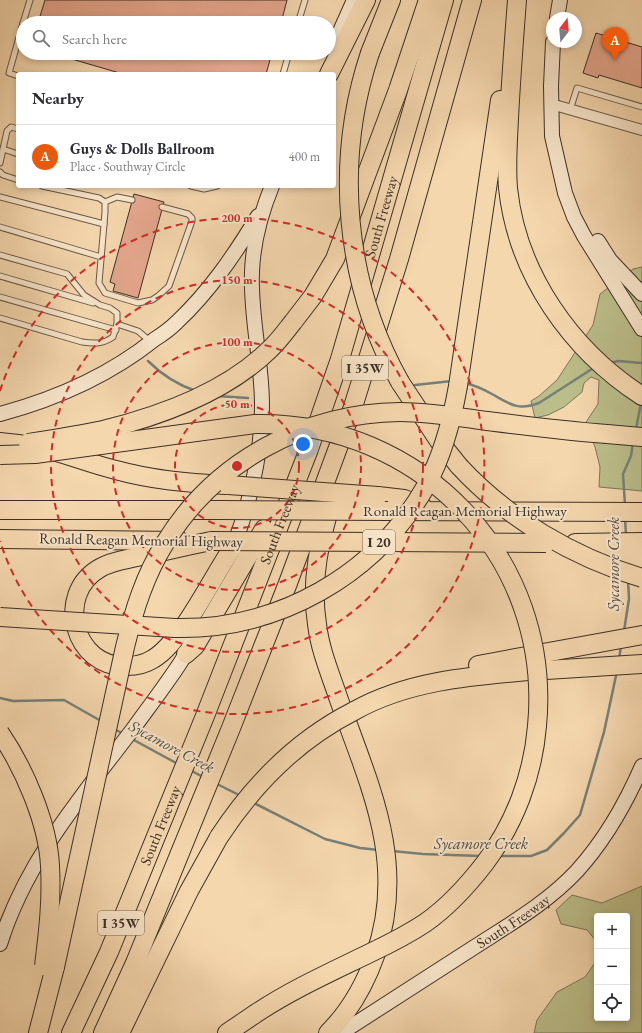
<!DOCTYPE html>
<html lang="en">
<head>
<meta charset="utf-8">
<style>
	:root { --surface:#fff; --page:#f7f7f7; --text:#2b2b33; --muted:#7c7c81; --line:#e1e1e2; --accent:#ea580c }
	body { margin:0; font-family:"EB Garamond",serif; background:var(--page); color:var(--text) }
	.controls { position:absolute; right:12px; bottom:12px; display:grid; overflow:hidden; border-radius:4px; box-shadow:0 2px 6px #0003 }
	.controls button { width:36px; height:36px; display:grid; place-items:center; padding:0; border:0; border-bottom:1px solid var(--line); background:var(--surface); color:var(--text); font:20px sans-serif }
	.compass { position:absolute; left:546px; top:12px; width:36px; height:36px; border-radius:50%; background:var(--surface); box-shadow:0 2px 6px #0003; rotate:16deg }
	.you { position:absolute; left:303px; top:444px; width:14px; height:14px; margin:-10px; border:3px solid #fff; border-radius:50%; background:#1a73e8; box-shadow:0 0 0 6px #1a73e833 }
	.badge { display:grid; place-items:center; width:26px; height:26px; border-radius:50%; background:var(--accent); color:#fff; font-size:13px; font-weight:700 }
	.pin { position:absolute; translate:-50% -33px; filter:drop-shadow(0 1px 2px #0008) }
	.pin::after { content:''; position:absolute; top:21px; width:14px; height:12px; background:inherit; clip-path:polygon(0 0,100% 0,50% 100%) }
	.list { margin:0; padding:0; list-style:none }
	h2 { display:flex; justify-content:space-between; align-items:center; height:52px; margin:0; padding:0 16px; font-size:17px }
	h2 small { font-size:13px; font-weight:400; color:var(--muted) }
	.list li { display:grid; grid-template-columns:26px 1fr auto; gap:12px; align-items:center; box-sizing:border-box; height:64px; padding:0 16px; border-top:1px solid var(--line) }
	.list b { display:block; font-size:15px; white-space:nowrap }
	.list p { margin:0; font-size:13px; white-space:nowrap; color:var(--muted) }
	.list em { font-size:13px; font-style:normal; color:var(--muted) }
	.icon { flex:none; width:22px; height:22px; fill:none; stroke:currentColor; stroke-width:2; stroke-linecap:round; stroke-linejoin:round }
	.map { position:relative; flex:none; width:642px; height:1033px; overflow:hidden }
	.search { position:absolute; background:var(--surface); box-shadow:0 2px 6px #0003; left:16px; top:16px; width:320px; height:44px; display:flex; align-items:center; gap:10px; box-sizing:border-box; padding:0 14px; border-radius:22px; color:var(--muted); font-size:15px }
	.panel { position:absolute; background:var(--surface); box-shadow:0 2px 6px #0003; left:16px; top:72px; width:320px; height:116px; border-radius:4px }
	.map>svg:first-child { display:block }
	.green { fill:#bbbe8a; stroke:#7c7658 }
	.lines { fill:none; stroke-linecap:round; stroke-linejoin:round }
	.stream { stroke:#768179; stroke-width:2.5 }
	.building { fill:#e5a78e; stroke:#3c2f26 }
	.service-casing { stroke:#6a5948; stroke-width:7 }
	.minor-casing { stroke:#6a5948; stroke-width:12 }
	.secondary-casing { stroke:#3c2f26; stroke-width:16 }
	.motorway-casing { stroke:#3c2f26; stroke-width:20 }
	.service { stroke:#f8e5ca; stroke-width:5 }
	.minor { stroke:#f8e5ca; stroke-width:10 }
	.secondary { stroke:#f8e5ca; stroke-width:14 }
	.motorway { stroke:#f5d7ae; stroke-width:18 }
	.motorway-bridge-casing { stroke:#3c2f26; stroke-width:20; stroke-linecap:butt }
	.motorway-bridge { stroke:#f5d7ae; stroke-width:18 }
	.ring { fill:none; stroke:#d62828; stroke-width:2; stroke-dasharray:7 5 }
	.labels { text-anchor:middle; stroke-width:4; stroke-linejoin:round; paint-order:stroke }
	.shield { fill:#f8e5ca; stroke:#746657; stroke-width:1 }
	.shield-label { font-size:14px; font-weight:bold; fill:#3c2f26 }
	.street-label { font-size:15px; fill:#3c2f26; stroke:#f8e5ca }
	.water-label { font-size:16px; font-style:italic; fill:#4f4a42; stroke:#f8e5ca }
	.centre { fill:#d62828; stroke:#f8e5ca; stroke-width:2 }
	.ring-label { font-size:12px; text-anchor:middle; font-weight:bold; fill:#d62828; stroke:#f8e5ca; stroke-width:4; stroke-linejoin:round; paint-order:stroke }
</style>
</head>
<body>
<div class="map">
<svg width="642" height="1033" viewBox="0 0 642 1033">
	<rect width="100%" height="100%" fill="#f5d7ae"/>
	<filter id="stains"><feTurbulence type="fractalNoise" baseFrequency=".005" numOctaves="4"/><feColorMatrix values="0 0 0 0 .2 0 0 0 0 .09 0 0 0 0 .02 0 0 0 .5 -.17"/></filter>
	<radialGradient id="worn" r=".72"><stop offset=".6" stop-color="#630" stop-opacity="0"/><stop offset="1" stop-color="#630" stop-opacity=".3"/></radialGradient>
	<g class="green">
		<path d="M642,267V491L599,487L600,467L595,447L586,422L598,404L599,380L591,377L584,383L582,392L564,407L548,415L535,418L531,401L539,396L557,380L593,325L600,294L633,269Z"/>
		<path d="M642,886V1033H534L537,1020L557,992L585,977L597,960V1018H627V916H597V942L587,930L561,924L556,910L572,895L602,903Z"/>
	</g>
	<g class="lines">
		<g class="stream">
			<path d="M148,361C161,374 178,385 196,391"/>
			<path d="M610,363L618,361L642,363"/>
			<path d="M465,383C474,385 483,389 492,394C510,404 517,411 539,403L595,367"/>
			<path d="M415,385L452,381"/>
			<path d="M217,396L248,398"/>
			<path d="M636,429L641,403"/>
			<path d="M625,505L623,474L631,456L633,442"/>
			<path d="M625,518L626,535"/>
			<path d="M624,631L629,599L628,580"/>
			<path d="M619,659L621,646"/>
			<path d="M0,698L13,701L64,700L101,721"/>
			<path d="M114,729L124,734"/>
			<path d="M132,739L178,764"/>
			<path d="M190,770L203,777"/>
			<path d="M215,783L241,796"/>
			<path d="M252,802L325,839L360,848L379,850"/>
			<path d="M392,851L423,854L481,856"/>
			<path d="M498,856H531L547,850L564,833L580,815L604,732L617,671"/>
		</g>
	</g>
	<g class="building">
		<path d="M45,0H287L281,23H38Z"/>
		<path d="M596,33L642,47V88L599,75L598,78L583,73Z"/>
		<path d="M51,53H272L266,74H123Z"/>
		<path d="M134,194L164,202L138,298L113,291L115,284L110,282Z"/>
	</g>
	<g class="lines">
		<defs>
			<g id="service">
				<path d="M23,23L30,0"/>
				<path d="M298,23L305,0"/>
				<path d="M283,74L289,53"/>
				<path d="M18,76L9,73L23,23"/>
				<path d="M570,110L577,88L642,107"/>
				<path d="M3,149L18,154"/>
				<path d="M0,163L7,131L11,127L18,129"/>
				<path d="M0,172L3,175L18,180"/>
				<path d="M42,186L99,198L105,202V212L99,283L105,293L138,303L152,300L158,296L169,286L192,221V218L188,214L162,207"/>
				<path d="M191,186L204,189L217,186"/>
				<path d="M0,197L104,224"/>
				<path d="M105,202L117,197L132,200"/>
				<path d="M0,227L101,257"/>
				<path d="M0,255L67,274L84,295L100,305L110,308L117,313V324L113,337C103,344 95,344 82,342L0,318"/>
				<path d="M0,276L93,303"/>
				<path d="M0,297L116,330"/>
				<path d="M117,324L138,331L151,342"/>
			</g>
			<path id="minor" d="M551,104L642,130"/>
			<g id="secondary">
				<path d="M557,18L560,0"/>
				<path d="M553,42L551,86L552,136L565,193L574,217L584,236L642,329"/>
				<path d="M333,47L354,0"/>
				<path d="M598,241L610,260L642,294"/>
				<path d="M0,414C56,399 110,375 155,339C163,334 170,329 177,322C210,291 235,254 258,216"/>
				<path d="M232,551C236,538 241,526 245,513C255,478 262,441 262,405C262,360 250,316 252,272C253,243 261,213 272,186"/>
				<path d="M0,944C26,861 81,797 133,729C146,711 159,694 172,675C179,665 186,656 190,644"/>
				<path id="s1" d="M341,1033C385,1005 429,976 473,948C510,924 547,903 577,871C604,841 626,803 642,766"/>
			</g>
			<g id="motorway">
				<path d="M517,0C514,39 511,79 509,118C508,141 506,165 508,188C517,274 571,350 642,396"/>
				<path d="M370,53L391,0"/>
				<path d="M329,74L366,0"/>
				<path d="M293,322L313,296L335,259L398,90L428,0"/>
				<path d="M400,382L439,441L459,466"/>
				<path d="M458,386L500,100"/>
				<path d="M607,434L642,437"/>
				<path d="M0,442C14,443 28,445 42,448C67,454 91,464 116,470C152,480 188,483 225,485"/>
				<path d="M378,496L404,499L422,506"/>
				<path d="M0,510H220"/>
				<path d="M388,511L642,512"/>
				<path d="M0,539L180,541"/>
				<path d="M211,541C186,546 162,552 137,557C124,560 112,561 100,568C54,594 74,669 127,666C136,666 145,664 153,659C165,652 174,640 182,629C201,603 215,574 233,547"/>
				<path d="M575,543L642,542"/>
				<path d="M586,553L597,556L642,559"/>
				<path d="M186,654L195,646L264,529"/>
				<path d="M478,665L642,635"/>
				<path d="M354,711C407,681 470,676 530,671C567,669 605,666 642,664"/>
				<path d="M38,1033L55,967"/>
				<path id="s2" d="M71,1033L109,952L205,716L309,449L340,359L444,0"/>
				<path d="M103,1033L135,963L231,728L288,583L353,407L399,259L472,0"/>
				<path d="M120,1033L189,891L219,837"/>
				<path d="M227,1033L255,1014"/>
				<path d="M328,1033C349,1012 365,984 375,956C408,862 369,785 338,697C330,673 320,650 317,624C310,580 320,539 333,497"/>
			</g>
		</defs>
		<use href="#service" class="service-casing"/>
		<use href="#minor" class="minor-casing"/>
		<use href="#secondary" class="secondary-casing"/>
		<use href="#motorway" class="motorway-casing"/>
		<use href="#service" class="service"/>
		<use href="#minor" class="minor"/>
		<use href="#secondary" class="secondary"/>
		<use href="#motorway" class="motorway"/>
		<defs>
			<g id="motorway-bridge">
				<path d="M370,53C334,161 344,282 400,382"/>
				<path d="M28,443C53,439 78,435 103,430C160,416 226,392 269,350C278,342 285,332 293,322"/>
				<path d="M0,455L35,454L255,424C421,421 553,559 537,726C533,775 515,823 485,863C468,885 448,907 425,923C407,935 389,944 370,953C331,972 291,990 255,1014"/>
				<path d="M459,466C508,519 573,557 642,578"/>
				<path d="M228,485L378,496"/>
				<path d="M220,510L388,511"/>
				<path d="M211,541L546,543"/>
				<path d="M0,617L175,628C278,630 375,576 426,486C443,455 452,420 458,386"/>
				<path d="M0,733C24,768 48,823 50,866C52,900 48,933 44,966"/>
				<path d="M219,837C253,785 297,740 354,711"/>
				<path d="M55,967L125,647C134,610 145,575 165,543C215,461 305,413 400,412C429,412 458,417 487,421C527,426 566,431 607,434"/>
			</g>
		</defs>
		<use href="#motorway-bridge" class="motorway-bridge-casing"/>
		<use href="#motorway-bridge" class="motorway-bridge"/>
	</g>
	<g class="ring">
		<circle cx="237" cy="466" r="62"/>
		<circle cx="237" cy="466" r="124"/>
		<circle cx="237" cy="466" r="186"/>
		<path d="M0 391A248 248 0 1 1 0 541"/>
	</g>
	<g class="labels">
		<g class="shield">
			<rect x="342" y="356" width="46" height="24" rx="3"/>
			<rect x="363" y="530" width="32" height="24" rx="3"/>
			<rect x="98" y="911" width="46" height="24" rx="3"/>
		</g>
		<g class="shield-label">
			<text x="365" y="373">I 35W</text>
			<text x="379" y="547">I 20</text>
			<text x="121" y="928">I 35W</text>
		</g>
		<g class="street-label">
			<text dy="5" stroke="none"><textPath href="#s2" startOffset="874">South Freeway</textPath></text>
			<text x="465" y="516">Ronald Reagan Memorial Highway</text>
			<text dy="5" stroke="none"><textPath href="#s2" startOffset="550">South Freeway</textPath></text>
			<text transform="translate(141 540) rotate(1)" y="5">Ronald Reagan Memorial Highway</text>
			<text dy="5" stroke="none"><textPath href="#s2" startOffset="226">South Freeway</textPath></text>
			<text dy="5" stroke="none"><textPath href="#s1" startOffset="205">South Freeway</textPath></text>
		</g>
		<g class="water-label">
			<text transform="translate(613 564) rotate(-90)" y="6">Sycamore Creek</text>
			<text transform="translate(172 746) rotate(28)" y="6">Sycamore Creek</text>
			<text x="481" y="849">Sycamore Creek</text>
		</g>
	</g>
	<circle cx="237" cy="466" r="6" class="centre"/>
	<g class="ring-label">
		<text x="237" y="222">200 m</text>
		<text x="237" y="284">150 m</text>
		<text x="237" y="346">100 m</text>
		<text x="237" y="408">50 m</text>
	</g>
	<rect width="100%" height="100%" filter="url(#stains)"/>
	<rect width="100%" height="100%" fill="url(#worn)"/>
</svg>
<div class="controls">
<button>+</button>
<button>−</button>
<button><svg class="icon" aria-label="locate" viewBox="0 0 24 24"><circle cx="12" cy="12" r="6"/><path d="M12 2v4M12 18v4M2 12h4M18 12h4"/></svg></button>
</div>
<svg class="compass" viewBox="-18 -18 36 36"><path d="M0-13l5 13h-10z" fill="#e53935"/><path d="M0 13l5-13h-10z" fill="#7c7c81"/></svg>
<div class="you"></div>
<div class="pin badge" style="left:615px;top:60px">A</div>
<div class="search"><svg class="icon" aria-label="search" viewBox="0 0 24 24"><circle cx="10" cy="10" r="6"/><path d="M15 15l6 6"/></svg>Search here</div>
<section class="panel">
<h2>Nearby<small></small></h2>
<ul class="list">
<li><span class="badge">A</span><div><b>Guys &amp; Dolls Ballroom</b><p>Place · Southway Circle</p></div><em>400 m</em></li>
</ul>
</section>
</div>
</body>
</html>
